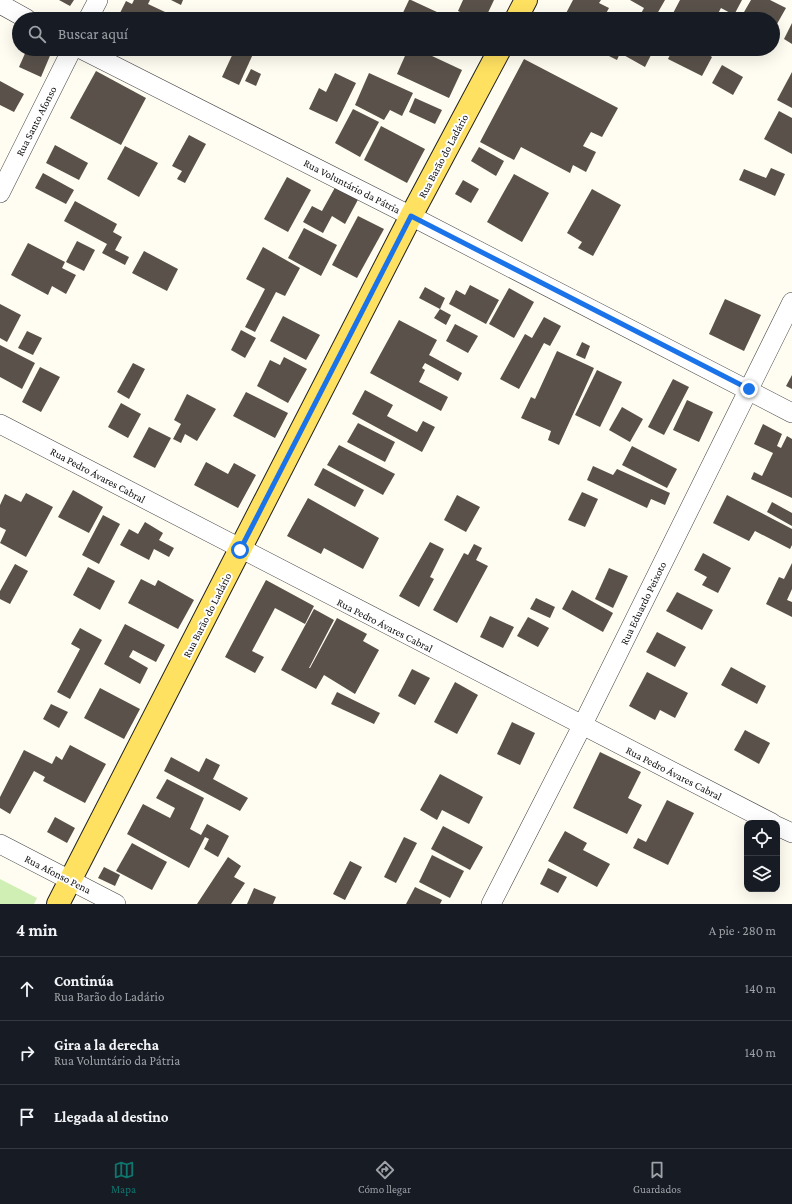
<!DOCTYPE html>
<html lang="es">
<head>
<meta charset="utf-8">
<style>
	:root { --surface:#171b24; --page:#242831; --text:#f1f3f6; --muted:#9ea1a6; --line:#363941; --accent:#0f766e }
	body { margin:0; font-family:"Crimson Pro",serif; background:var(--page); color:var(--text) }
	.controls { position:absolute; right:12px; bottom:12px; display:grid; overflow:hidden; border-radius:8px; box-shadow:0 4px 16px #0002 }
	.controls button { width:36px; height:36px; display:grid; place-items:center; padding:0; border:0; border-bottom:1px solid var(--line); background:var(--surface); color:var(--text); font:20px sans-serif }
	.stop { position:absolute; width:12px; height:12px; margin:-9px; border:3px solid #1a73e8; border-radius:50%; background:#fff }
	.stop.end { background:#1a73e8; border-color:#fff; box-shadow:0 1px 4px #0008 }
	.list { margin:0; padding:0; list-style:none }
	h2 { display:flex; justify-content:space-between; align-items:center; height:52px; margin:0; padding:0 16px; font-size:17px }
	h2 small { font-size:13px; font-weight:400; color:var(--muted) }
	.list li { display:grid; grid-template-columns:26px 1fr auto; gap:12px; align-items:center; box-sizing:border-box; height:64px; padding:0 16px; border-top:1px solid var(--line) }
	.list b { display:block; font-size:15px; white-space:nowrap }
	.list p { margin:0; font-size:13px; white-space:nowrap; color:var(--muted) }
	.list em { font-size:13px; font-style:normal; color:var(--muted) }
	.icon { flex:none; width:22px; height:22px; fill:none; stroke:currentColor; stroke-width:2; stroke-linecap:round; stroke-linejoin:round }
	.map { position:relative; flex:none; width:792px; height:904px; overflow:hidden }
	.search { position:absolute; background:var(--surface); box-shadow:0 4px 16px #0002; left:12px; right:12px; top:12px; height:44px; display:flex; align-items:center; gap:10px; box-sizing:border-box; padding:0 14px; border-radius:22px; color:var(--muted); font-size:15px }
	.sheet { height:244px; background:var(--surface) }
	nav { display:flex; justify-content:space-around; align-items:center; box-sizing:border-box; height:56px; border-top:1px solid var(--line); background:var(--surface); font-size:11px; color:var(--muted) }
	nav a { display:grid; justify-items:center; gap:2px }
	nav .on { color:var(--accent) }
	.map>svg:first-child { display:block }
	.green { fill:#d0efb5 }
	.building { fill:#59514a }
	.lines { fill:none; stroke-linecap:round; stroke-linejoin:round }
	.minor-casing { stroke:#424242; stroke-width:20 }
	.major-casing { stroke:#202020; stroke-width:24 }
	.minor { stroke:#fff; stroke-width:19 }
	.major { stroke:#ffe161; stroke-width:22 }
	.route { stroke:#1a73e8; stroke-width:5 }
	.labels { text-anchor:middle; stroke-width:4; stroke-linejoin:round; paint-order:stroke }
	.street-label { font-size:11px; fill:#0f0f0f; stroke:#fff }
</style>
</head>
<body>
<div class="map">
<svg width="792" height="904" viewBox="0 0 792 904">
	<rect width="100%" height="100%" fill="#fffdf1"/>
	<path class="green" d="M0,879L37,898L34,904H0Z"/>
	<g class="building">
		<path d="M59,0H74L70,6Z"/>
		<path d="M134,0H150L148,4L180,19H117L126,1L132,4Z"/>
		<path d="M171,0H183L181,5Z"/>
		<path d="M409,0H411L452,19H400Z"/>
		<path d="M463,0H494L485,19H475L458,11Z"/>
		<path d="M573,0H601L599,3L609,8L603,19H563Z"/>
		<path d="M630,0H665L657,14L666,19H638L644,8Z"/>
		<path d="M680,0H742L734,15L721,8L715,19H670Z"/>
		<path d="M751,0H770L786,8L773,31V19H740Z"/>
		<path d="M792,23V44L784,39Z"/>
		<path d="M27,49H47L52,51L41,77L19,67Z"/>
		<path d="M157,49H167L165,53Z"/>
		<path d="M235,49H242L253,54L239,85L222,77Z"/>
		<path d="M408,49H417L462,70L449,98L397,74Z"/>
		<path d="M443,49H458L455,55Z"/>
		<path d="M461,49H475L472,54Z"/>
		<path d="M606,49H654L645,67L620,53L617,60L603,53Z"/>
		<path d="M673,49H700L712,57L702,76L668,59Z"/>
		<path d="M750,49H763L760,55Z"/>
		<path d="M524,59L618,108L602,137L591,132L583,146L596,152L586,172L573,165L570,173L521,147L514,160L480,142Z"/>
		<path d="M722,65L743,77L733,95L712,83Z"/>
		<path d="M251,69L261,74L256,86L245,81Z"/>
		<path d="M96,71L146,98L121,145L70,118Z"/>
		<path d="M792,72V108L777,100Z"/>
		<path d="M335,73L356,83L337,122L309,109L319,88L326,92Z"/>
		<path d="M369,73L413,93L402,116L390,110L384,120L355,105Z"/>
		<path d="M0,81L24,94L14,112L0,105Z"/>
		<path d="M415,98L442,110L435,124L409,112Z"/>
		<path d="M353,109L379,122L360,157L335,143Z"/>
		<path d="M779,111L792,118V154L764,139Z"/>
		<path d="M381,126L425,149L407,183L364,160Z"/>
		<path d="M189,135L206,144L185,183L177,179L182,171L172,166Z"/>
		<path d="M55,145L88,163L79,180L46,163Z"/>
		<path d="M125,146L158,163L139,197L107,179Z"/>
		<path d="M479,147L504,161L496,176L471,161Z"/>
		<path d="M771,168L785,174L775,196L739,180L744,169L766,178Z"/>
		<path d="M43,173L74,190L66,204L35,188Z"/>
		<path d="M514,174L549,193L522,242L487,222Z"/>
		<path d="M287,177L311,190L288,232L264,219Z"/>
		<path d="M463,180L479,189L471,203L455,194Z"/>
		<path d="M338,182L361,194L345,224L332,216L323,233L303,222L312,206L322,211Z"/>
		<path d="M592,189L621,205L593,256L578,248L582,242L567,233Z"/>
		<path d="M75,201L117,224L113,232L122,237L115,250L129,257L125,265L102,253L107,244L64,221Z"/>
		<path d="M358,216L384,229L357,278L332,265Z"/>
		<path d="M304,228L337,245L321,276L288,258Z"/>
		<path d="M77,241L95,250L84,271L66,262Z"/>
		<path d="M28,243L65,262L62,268L76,275L66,294L52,286L48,295L11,275Z"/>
		<path d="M263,247L300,268L285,296L276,292L255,332L245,327L265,289L246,279Z"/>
		<path d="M144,251L178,269L167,291L132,273Z"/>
		<path d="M470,285L499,300L486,324L449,304L456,290L465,295Z"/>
		<path d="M425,287L445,298L440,309L451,315L446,325L434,318L440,309L419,298Z"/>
		<path d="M509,288L534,302L514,338L489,324Z"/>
		<path d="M725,299L761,315L744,351L709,334Z"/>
		<path d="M0,304L21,315L7,342L0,338Z"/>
		<path d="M283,316L320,335L306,360L270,341Z"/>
		<path d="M544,317L561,326L550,346L544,343L519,389L500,379L525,334L532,338Z"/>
		<path d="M399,320L437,340L429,355L462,373L458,381L425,363L422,368L425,370L419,382L448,397L441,411L370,373Z"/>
		<path d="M455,324L478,336L468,353L446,341Z"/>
		<path d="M241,330L256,338L245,358L231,350Z"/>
		<path d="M27,331L42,338L33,355L18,348Z"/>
		<path d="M582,342L590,346L585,359L576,355Z"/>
		<path d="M0,345L35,363L22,389L0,377Z"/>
		<path d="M557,351L594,368L559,445L548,440L551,431L521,418L531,397L535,399Z"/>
		<path d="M284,357L307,369L288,403L257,386L270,360L280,365Z"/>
		<path d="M133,363L145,369L129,399L117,392Z"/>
		<path d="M40,367L60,377L41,412L22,402Z"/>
		<path d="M597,370L622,382L600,427L575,415Z"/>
		<path d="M792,375V389L786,386Z"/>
		<path d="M673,379L689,387L664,435L648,427Z"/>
		<path d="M365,390L393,405L387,416L417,432L423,421L435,427L422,452L352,414Z"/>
		<path d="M246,392L288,413L275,438L233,416Z"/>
		<path d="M187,394L216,409L197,441L185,434L181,443L173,439L181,424L174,420Z"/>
		<path d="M687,400L713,412L699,442L673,430Z"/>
		<path d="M121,403L141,414L128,438L108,427Z"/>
		<path d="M622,407L643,419L630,442L609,430Z"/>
		<path d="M358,423L395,442L385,462L347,442Z"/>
		<path d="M763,424L782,434L777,446L781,448L787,436L792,439V498L751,479L754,472L762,476L773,453L754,444Z"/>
		<path d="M149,427L171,438L155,468L133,457Z"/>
		<path d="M339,445L395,474L383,495L327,465Z"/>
		<path d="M632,446L677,469L667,488L622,465Z"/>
		<path d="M206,462L228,474L234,463L256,475L238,508L194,485Z"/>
		<path d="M593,466L613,475L617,469L670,493L665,505L651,499L647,508L587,480Z"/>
		<path d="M323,468L364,490L355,507L314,485Z"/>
		<path d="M73,490L103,507L89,533L58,517Z"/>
		<path d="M582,492L598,499L585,527L568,520Z"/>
		<path d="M26,493L53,507L26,557L0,543L6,530L0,527V505L5,494L21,502Z"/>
		<path d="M457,495L480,507L466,532L444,520Z"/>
		<path d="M727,495L792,529V545L790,549L755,531L749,541L713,523Z"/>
		<path d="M308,498L379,538L363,569L324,548L321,554L287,536Z"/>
		<path d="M772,502L792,513V526L767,512Z"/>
		<path d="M103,515L120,524L99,564L82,555Z"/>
		<path d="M145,522L163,533L159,540L174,548L169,557L154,549L149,560L120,545L129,529L138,534Z"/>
		<path d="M430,542L444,549L430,577L434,579L419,607L399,596Z"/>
		<path d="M474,544L482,548L476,560L488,566L457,623L433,610L464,553L468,555Z"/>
		<path d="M703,553L731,568L718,593L702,585L707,577L694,570Z"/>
		<path d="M792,563V589L787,600L792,602V617L766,604L779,577L784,579Z"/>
		<path d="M15,564L28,571L10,604L0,599V591Z"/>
		<path d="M88,567L115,581L100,610L73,595Z"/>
		<path d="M609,568L628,576L613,608L595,599Z"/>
		<path d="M141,579L155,586L158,580L194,600L178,629L128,603Z"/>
		<path d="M266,580L314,606L305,624L275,608L252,651L264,657L255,673L225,657Z"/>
		<path d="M572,590L613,613L603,632L562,609Z"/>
		<path d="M677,592L713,610L702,630L666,611Z"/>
		<path d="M536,598L555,607L550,618L530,609Z"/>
		<path d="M314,609L334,620L309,668H310L337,618L367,634L363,641L379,650L355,694L324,675L316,689L281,670Z"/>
		<path d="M490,616L514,627L503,648L480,637Z"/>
		<path d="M528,617L549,628L538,647L517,636Z"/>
		<path d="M125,624L165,645L156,662L133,650L129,657L148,668L140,684L104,664Z"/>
		<path d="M80,628L102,640L70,699L57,692L80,649L71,644Z"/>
		<path d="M657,632L686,647L675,667L646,652Z"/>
		<path d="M731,667L766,686L757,704L721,685Z"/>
		<path d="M412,669L430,678L415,705L398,696Z"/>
		<path d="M647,672L688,693L675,718L660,710L655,720L629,706Z"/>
		<path d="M455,682L478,695L457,734L434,722Z"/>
		<path d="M100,688L140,709L124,739L84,718Z"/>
		<path d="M337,692L380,713L374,724L331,704Z"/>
		<path d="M51,704L68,712L59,728L43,719Z"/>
		<path d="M512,722L535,733L520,765L497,754Z"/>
		<path d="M745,730L770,743L759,764L734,750Z"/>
		<path d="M70,745L106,764L85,803L43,781L45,777L34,771L10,814L0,808V797L24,750L52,764L56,756L62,760Z"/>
		<path d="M600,752L641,772L628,798L642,805L627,834L573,808Z"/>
		<path d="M171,757L199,772L206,758L220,765L213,779L248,798L240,811L164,771Z"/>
		<path d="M440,774L483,797L469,824L442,810L437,820L420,810Z"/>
		<path d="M167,779L204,798L190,829L201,835L207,824L229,836L218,857L204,849L209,839L205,837L189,868L127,834L143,804L170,818L175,808L156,798Z"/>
		<path d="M667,800L694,813L668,865L633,848L638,838L646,842Z"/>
		<path d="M55,817L75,828L67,843L47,832Z"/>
		<path d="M443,826L483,847L470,870L431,849Z"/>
		<path d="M565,831L587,843L583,850L610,864L597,887L548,861Z"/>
		<path d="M404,837L417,843L396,883L384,877Z"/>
		<path d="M132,843L167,862L152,890L116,871Z"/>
		<path d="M432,855L464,871L450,898L419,882Z"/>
		<path d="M228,857L241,866L234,877L245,883L231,904H197Z"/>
		<path d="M350,861L362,867L345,900L333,894Z"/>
		<path d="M104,867L120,875L115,886L98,878Z"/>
		<path d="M548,868L567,877L558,893L540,884Z"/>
		<path d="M415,887L442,900L440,904H406Z"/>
		<path d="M254,888L276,897L273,904H247Z"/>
	</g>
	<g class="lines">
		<defs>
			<g id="minor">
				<path d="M0,4L27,19"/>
				<path d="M88,19L98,0"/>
				<path d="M81,49L411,216L792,413"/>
				<path d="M0,193L72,49"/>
				<path d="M0,424L772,823"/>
				<path d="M777,826L792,833"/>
				<path d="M0,844L116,904"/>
				<path d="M491,904L582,726L792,302"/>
			</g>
			<g id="major">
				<path d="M516,19L526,0"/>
				<path d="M58,904L411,216L500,49"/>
			</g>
		</defs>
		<use href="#minor" class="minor-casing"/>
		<use href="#major" class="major-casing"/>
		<use href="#minor" class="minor"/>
		<use href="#major" class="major"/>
	</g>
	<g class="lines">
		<path class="route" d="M240,550L411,216L749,389"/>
	</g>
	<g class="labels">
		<g class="street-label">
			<text transform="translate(36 121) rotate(-63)" y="4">Rua Santo Afonso</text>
			<text transform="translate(443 156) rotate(-62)" y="4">Rua Barão do Ladário</text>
			<text transform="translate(352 186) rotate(27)" y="4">Rua Voluntário da Pátria</text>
			<text transform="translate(98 475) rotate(28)" y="4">Rua Pedro Ávares Cabral</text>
			<text transform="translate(643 603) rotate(-64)" y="4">Rua Eduardo Peixoto</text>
			<text transform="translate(207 615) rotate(-63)" y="4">Rua Barão do Ladário</text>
			<text transform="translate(385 625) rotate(27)" y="4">Rua Pedro Ávares Cabral</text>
			<text transform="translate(674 773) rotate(27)" y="4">Rua Pedro Ávares Cabral</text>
			<text transform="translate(58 874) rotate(27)" y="4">Rua Afonso Pena</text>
		</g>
	</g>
</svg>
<div class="controls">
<button><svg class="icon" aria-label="locate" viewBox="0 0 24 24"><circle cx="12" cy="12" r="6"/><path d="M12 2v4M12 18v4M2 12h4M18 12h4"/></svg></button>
<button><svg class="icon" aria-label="layers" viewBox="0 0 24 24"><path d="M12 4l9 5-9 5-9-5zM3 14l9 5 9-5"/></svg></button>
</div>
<div class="stop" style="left:240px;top:550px"></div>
<div class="stop end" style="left:749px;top:389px"></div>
<div class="search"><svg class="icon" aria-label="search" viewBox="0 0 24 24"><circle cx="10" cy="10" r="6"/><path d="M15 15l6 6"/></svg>Buscar aquí</div>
</div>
<section class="sheet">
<h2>4 min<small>A pie · 280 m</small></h2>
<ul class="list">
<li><svg class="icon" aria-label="ahead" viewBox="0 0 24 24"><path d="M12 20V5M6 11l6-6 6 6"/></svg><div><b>Continúa</b><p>Rua Barão do Ladário</p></div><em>140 m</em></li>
<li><svg class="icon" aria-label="right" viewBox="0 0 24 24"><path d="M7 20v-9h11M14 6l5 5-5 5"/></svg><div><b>Gira a la derecha</b><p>Rua Voluntário da Pátria</p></div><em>140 m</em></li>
<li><svg class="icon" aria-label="arrive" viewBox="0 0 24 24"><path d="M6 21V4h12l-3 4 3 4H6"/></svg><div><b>Llegada al destino</b></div></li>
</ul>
</section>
<nav>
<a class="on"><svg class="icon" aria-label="map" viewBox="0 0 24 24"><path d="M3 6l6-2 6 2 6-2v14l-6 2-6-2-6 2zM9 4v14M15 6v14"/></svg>Mapa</a>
<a><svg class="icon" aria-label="directions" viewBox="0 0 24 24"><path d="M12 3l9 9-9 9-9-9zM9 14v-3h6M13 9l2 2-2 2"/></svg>Cómo llegar</a>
<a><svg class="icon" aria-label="saved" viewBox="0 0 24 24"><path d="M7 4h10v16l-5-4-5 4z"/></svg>Guardados</a>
</nav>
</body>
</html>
